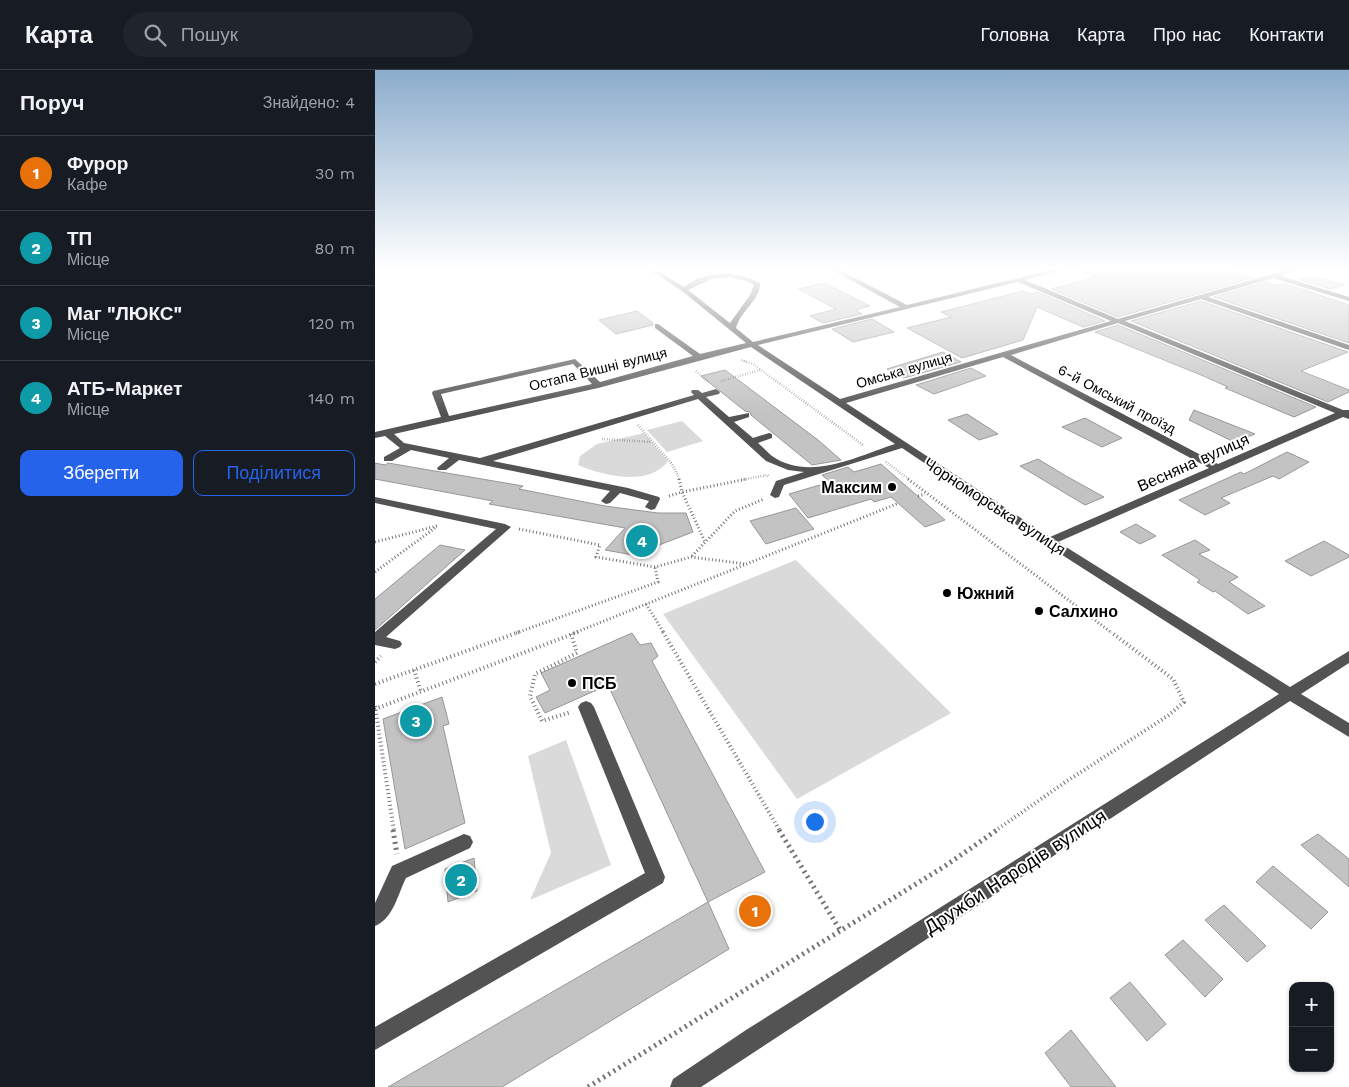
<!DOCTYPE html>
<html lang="uk">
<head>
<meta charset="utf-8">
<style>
	:root { --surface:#171b24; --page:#20242c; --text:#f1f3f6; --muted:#9ea1a6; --line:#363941; --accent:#2563eb }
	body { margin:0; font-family:"Work Sans",sans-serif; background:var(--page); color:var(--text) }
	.controls { position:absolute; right:15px; bottom:15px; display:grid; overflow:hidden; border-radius:10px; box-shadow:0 1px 4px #0004 }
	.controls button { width:45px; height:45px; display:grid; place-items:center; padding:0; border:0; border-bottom:1px solid var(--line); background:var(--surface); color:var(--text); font:25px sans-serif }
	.you { position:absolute; left:439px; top:751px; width:18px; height:18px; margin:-12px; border:4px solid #fff; border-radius:50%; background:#1a73e8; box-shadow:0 0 0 8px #1a73e833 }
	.badge { display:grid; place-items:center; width:32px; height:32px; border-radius:50%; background:var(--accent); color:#fff; font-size:16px; font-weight:700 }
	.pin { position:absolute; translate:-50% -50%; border:2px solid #fff; box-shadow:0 1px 5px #0006 }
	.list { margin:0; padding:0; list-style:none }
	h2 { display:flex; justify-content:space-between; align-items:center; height:65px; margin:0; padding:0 20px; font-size:21px }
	h2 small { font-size:16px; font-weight:400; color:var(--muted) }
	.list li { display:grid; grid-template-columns:32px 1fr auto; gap:15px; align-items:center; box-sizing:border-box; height:75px; padding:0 20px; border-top:1px solid var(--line) }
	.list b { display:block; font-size:19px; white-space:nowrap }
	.list p { margin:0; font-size:16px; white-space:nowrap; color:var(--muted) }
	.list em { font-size:16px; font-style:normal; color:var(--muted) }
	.actions { display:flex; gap:10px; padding:15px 20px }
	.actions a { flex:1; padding:11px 0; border:1px solid var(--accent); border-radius:10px; text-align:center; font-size:18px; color:var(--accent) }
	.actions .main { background:var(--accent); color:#fff }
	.icon { flex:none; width:28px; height:28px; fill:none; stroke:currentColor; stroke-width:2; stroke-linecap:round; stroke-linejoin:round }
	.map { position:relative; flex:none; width:974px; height:1017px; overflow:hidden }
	header { display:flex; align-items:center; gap:30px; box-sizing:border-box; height:70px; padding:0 25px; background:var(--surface); border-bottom:1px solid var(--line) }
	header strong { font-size:24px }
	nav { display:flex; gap:28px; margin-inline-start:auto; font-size:18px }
	.search { width:350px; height:45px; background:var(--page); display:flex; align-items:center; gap:12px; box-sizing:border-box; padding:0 18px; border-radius:28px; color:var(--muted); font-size:19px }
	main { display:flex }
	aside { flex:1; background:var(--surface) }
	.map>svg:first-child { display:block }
	.green { fill:#dadada }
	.building { fill:#c3c3c3; stroke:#979797 }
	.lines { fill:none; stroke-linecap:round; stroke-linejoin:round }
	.path-far4 { stroke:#757575; stroke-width:2; stroke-dasharray:0.5 1; stroke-linecap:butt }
	.path-far3 { stroke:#757575; stroke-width:2.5; stroke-dasharray:0.5 2; stroke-linecap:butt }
	.path-far2 { stroke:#757575; stroke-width:3; stroke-dasharray:1 2.5; stroke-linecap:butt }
	.path-far1 { stroke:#757575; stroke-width:4; stroke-dasharray:1 3; stroke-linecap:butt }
	.path { stroke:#757575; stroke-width:5; stroke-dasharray:2 4; stroke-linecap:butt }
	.minor { fill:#535353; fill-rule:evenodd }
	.poi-dot { fill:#000; stroke:#fff; stroke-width:2 }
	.labels { text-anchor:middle; stroke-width:4; stroke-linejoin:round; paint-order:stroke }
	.far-street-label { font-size:14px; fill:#000; stroke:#fff }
	.street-label { font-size:16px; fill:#000; stroke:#fff }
	.poi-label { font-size:16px; font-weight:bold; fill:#000; stroke:#fff; text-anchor:start }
	.near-street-label { font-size:19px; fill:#000; stroke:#fff }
</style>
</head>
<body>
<header>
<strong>Карта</strong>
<div class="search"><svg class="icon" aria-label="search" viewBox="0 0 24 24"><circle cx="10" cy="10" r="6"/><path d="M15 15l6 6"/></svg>Пошук</div>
<nav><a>Головна</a><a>Карта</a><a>Про нас</a><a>Контакти</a></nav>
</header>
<main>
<aside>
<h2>Поруч<small>Знайдено: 4</small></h2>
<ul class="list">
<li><span class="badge" style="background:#e8710a">1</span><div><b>Фурор</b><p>Кафе</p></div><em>30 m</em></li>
<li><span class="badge" style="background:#0f9aa8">2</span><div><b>ТП</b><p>Місце</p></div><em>80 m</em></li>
<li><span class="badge" style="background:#0f9aa8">3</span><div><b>Маг &quot;ЛЮКС&quot;</b><p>Місце</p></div><em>120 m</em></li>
<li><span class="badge" style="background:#0f9aa8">4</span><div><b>АТБ-Маркет</b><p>Місце</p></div><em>140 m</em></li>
</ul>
<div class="actions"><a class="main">Зберегти</a><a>Поділитися</a></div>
</aside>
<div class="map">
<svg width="974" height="1017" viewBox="0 0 974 1017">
	<rect width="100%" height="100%" fill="#fff"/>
	<g class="green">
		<path d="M307,351L328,371L292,382L272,360Z"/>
		<path d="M269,363L293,391C274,417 229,406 203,395L205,386L222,374Z"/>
		<path d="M421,490L576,643L422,729L288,544Z"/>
		<path d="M191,670L236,795L155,830L176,783L153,686Z"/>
	</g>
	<g class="building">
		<path d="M708,200H853L877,208L743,247L676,219L721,207L707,202Z"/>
		<path d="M937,206L970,215L956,219L924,210Z"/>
		<path d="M890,212L900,215L911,214L974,235V273L839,227Z"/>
		<path d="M450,213L495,236L480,240L487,244L448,253L435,246L461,239L423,219Z"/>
		<path d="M648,221L656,224L663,222L730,251L708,257L662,237L648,270L587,288L532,258L576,247L566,242Z"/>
		<path d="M826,231L973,282L926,301L974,320V322L953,332L756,251Z"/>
		<path d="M262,241L278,253V255L241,264L224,250Z"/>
		<path d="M497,249L519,262L478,272L457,259Z"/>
		<path d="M743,255L941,337L919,347L850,318L853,317L826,305L720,262Z"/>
		<path d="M568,282L586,292L529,308L512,299Z"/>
		<path d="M596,298L611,306L559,324L541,315Z"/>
		<path d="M350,300L443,370L466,390L437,395L376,345L375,342L370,341L326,306Z"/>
		<path d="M819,340L880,364L859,372L814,350Z"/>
		<path d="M592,344L623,364L604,370L573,350Z"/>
		<path d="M710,348L747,368L727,377L687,357Z"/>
		<path d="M912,382L934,392L904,409L898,406L846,428L855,433L830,445L804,430L866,402L869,404Z"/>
		<path d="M663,389L691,406L729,427L710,435L645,396Z"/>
		<path d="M0,393L10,395L13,393L148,416L144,419L230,436L283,443H311L318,462L258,485L230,480L250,458L114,434L118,431L0,409Z"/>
		<path d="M506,394L570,450L550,457L516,427L499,432L496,429L433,448L414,424L455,412L447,405L473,397L479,402Z"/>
		<path d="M421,438L439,459L391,474L375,451Z"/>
		<path d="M761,454L781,466L765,474L745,462Z"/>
		<path d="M820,470L835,480L824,484L863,507L854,512L890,536L873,544L840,521L838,522L822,512L825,510L787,485Z"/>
		<path d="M949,471L974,485V487L936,506L910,491Z"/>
		<path d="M65,475L90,480L0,560V529Z"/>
		<path d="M257,563L265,575L276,573L283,586L277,591L390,802L333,832L233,615L170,643L161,627L175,620L166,603Z"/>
		<path d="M67,627L74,654L68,656L90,753L30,779L8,649Z"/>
		<path d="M943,764L974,789V817L926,775Z"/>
		<path d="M99,788L102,821L73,832L70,799Z"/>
		<path d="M898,796L953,842L936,859L881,812Z"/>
		<path d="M333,832L354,879L127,1017H13Z"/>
		<path d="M849,835L891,876L872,892L830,850Z"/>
		<path d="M808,870L848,909L830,927L790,885Z"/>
		<path d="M755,912L791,954L772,971L735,928Z"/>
		<path d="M696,960L741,1017H696L670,983Z"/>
	</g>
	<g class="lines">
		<path class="path-far4" d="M366,290L372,292"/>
		<g class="path-far3">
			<path d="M369,291L378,294L488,375"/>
			<path d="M321,301L333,312"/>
			<path d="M346,311L385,300"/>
			<path d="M263,355L297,394L305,410"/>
			<path d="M227,369L277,372"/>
			<path d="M511,392L535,410"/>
			<path d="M366,410L392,405L395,407"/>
		</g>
		<g class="path-far2">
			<path d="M304,409L307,422L372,409"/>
			<path d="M533,409L737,563"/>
			<path d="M294,426L307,422L330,472"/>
			<path d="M543,426L550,424"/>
			<path d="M144,459L225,475L221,487L280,497L316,487L371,494"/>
			<path d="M0,472L62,456"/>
			<path d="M317,486L360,441L389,429"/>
			<path d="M0,502L60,458"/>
			<path d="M271,534L289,563"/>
			<path d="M141,563L283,512L280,497"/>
			<path d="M199,563L524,433"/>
		</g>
		<g class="path-far1">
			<path d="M288,562L405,761"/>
			<path d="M196,564L202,583L160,604L155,626L167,651L196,642"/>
			<path d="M0,592L6,586"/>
			<path d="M39,600L46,622"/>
			<path d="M0,614L144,562"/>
			<path d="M0,636L19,761"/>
			<path d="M0,639L203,562"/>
			<path d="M620,761L692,711L794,645L809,632L798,609L736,562"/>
		</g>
		<g class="path">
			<path d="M18,760L22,784"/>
			<path d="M404,760L465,860"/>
			<path d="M213,1017L570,796L622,760"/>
		</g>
		<g class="minor">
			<path d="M271,200L287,203L309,217C331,200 361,200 385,213C386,229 365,242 361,258L378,272L525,237L457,200H465L532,235L676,200H688L650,210L743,249L911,200H922L905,206L974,227V231L898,208L833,227L974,275V280L826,229L750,251L968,340H974V349L968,347L683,472L915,617L974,581V593L926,624L974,653V667L915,631L326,1017H295L298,1009L371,960L904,624L670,474L527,378L409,415L404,427L400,428L395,425L401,411L429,402L413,400L391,391L323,329L118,391L253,418L284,427L285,429L280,439L276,440L270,437L274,431L245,423L235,433L231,434L226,431L235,421L84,390L71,400H63L62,398L74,388L36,380L17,391H9V387L25,378L10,366L0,368V362L66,347L57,323L58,321L200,289L225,312L318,286L280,258V254H283L325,284L371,273L307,221L283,205ZM355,207L372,211L379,215L375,225L355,253L313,220L336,209ZM643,212L736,251L465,329L383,275ZM743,253L960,343L843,394L636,285ZM376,277L520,374C483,386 434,412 397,386C392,382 388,377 383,373L397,368V364L394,363L378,368L359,352L374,347V343L354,347L331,327L344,324L345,322L341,319L327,323L323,320H317L316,322L319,325L105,388L29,373L19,364L223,318ZM628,287L834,398L675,467L471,333ZM198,294L217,314L74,346L66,324Z"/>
			<path d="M0,427L130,454L136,457L11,567L25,571L27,574L25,577L20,579L0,575V562L121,459L0,433Z"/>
			<path d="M211,631L216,633L219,637L290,807L288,813L0,980V957L270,803L203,637L206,633Z"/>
			<path d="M89,764L95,766L98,772L95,778L31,808C23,824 18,849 0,856V833L17,796Z"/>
		</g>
	</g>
	<linearGradient id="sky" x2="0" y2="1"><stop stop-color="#8baccc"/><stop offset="0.58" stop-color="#fff"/><stop offset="1" stop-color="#fff" stop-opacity="0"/></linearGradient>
	<rect width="974" height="343" fill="url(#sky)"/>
	<g class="poi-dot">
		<circle cx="517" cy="417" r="5"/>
		<circle cx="572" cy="523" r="5"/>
		<circle cx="664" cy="541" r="5"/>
		<circle cx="197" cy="613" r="5"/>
	</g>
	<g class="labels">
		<g class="far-street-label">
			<text transform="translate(223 299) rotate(-14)" y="5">Остапа Вишні вулиця</text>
			<text transform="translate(529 300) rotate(-16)" y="5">Омська вулиця</text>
			<text transform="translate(742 329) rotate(28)" y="5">6-й Омський проїзд</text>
		</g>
		<g class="street-label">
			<text transform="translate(818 392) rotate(-24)" y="6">Весняна вулиця</text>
			<text transform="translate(620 436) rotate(33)" y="6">Чорноморська вулиця</text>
		</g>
		<g class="poi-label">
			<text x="507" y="423" text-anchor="end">Максим</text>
			<text x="582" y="529">Южний</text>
			<text x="674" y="547">Салхино</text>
			<text x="207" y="619">ПСБ</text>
		</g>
		<g class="near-street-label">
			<text transform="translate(640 801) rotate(-33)" y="7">Дружби Народів вулиця</text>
		</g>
	</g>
</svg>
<div class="controls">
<button>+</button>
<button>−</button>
</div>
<div class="you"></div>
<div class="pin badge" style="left:380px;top:841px;background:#e8710a">1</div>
<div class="pin badge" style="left:86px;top:810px;background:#0f9aa8">2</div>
<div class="pin badge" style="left:41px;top:651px;background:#0f9aa8">3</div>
<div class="pin badge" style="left:267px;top:471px;background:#0f9aa8">4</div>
</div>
</main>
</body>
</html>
